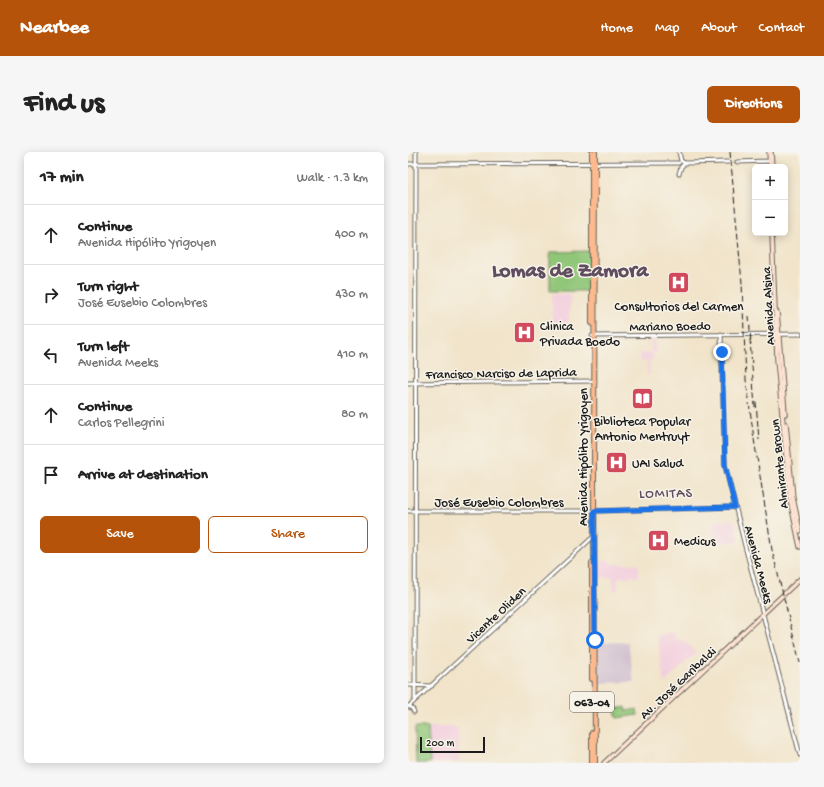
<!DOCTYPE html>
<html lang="en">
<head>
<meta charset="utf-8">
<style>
	:root { --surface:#fff; --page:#f6f6f6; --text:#222; --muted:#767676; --line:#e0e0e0; --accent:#b45309 }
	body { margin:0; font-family:"Gochi Hand",sans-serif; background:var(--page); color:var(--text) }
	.controls { position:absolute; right:12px; top:12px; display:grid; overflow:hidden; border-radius:6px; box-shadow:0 2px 10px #0003 }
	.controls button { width:36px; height:36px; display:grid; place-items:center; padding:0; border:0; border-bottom:1px solid var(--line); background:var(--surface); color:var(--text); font:20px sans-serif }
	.scale { position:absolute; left:12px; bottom:10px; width:65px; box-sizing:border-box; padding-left:4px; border:2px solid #1c1c1c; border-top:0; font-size:11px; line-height:14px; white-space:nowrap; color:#1c1c1c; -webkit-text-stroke:3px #f7f3e8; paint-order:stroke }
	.stop { position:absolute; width:12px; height:12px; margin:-9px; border:3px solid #1a73e8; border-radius:50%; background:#fff }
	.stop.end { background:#1a73e8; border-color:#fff; box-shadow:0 1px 4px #0008 }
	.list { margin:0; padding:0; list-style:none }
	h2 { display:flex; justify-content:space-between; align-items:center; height:52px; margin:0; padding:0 16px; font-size:17px }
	h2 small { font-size:13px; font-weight:400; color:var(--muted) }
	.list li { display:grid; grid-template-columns:26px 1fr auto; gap:12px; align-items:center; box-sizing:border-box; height:60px; padding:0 16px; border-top:1px solid var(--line) }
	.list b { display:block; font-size:15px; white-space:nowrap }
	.list p { margin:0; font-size:13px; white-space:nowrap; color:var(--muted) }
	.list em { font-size:13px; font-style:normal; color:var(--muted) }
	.actions { display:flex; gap:8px; padding:12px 16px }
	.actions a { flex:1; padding:9px 0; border:1px solid var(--accent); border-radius:6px; text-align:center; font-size:14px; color:var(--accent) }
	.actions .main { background:var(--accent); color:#fff }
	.icon { flex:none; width:22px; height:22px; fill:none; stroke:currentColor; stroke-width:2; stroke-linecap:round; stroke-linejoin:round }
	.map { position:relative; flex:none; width:392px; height:611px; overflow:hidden; border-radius:6px }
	header { display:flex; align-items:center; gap:24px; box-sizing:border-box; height:56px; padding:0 20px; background:var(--accent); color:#fff }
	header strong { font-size:19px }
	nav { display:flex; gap:22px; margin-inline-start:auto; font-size:14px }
	.intro { display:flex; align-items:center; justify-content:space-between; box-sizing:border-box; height:96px; padding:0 24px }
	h1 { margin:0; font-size:28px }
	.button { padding:10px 18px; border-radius:6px; background:var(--accent); color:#fff; font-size:14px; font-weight:700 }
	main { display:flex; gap:24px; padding:0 24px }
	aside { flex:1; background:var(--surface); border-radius:6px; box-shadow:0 2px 10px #0003 }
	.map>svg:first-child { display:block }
	.built { fill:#f3cfde }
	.industrial { fill:#cfbdce }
	.green { fill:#90c678; stroke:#56714a }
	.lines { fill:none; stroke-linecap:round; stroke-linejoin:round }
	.tertiary-tunnel { stroke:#c6bca7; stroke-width:3; stroke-dasharray:3 1.5; stroke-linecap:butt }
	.tertiary-casing { stroke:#676259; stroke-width:5 }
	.secondary-casing { stroke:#676259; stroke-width:5.5 }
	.primary-casing { stroke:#676259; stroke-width:6 }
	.tertiary { stroke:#fff; stroke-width:3 }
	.secondary { stroke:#fee3d2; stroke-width:3.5 }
	.primary { stroke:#fcba8e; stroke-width:4 }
	.rail { stroke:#1c1c1c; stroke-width:1; stroke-dasharray:6 3; stroke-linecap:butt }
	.route { stroke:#1a73e8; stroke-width:5 }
	.labels { text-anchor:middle; stroke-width:3; stroke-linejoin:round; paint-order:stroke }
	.shield { fill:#f7f3e8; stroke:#5e5c59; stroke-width:1 }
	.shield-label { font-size:12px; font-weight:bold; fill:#1c1c1c }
	.poi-label { font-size:13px; fill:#1c1c1c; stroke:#f7f3e8; text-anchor:start }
	.street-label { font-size:13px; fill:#1c1c1c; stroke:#f7f3e8 }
	.neighbourhood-label { font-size:14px; letter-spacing:1px; fill:#604e60; stroke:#f7f3e8 }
	.town-label { font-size:21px; font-weight:bold; fill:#604e60; stroke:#f7f3e8 }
</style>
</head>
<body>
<header>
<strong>Nearbee</strong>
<nav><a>Home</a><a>Map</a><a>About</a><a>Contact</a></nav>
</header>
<div class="intro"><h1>Find us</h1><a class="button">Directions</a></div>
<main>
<aside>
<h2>17 min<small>Walk · 1.3 km</small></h2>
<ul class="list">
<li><svg class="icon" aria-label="ahead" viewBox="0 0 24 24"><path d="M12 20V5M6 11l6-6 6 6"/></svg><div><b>Continue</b><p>Avenida Hipólito Yrigoyen</p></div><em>400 m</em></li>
<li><svg class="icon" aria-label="right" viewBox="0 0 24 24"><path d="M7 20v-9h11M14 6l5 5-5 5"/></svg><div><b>Turn right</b><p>José Eusebio Colombres</p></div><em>430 m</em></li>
<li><svg class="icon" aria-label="left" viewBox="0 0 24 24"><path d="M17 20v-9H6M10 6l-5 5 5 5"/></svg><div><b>Turn left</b><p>Avenida Meeks</p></div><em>410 m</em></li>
<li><svg class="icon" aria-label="ahead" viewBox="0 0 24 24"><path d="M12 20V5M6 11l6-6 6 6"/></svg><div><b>Continue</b><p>Carlos Pellegrini</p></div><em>80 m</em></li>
<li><svg class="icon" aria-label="arrive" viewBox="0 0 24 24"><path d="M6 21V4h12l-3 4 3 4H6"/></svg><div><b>Arrive at destination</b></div></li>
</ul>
<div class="actions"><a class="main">Save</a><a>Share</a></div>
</aside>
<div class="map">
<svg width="392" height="611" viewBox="0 0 392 611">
	<rect width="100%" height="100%" fill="#f7f3e8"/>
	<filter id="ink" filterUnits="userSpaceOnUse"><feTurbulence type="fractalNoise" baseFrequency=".025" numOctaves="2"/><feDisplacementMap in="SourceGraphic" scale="8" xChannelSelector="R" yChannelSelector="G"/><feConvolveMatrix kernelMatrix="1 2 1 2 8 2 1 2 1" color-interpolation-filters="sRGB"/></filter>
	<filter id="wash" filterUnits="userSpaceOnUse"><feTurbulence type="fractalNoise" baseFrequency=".012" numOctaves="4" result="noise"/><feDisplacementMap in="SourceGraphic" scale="16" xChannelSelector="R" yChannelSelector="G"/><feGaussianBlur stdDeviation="0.9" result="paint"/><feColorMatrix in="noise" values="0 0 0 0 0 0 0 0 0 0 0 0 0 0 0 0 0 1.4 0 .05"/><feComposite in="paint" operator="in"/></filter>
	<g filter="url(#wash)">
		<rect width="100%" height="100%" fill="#f1e4ca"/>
		<g class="built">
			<path d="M144,142H163L160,171H144V158H149H144Z"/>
			<path d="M243,186H246L248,201H245V207L241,209L242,223H239V209L232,210V201H243Z"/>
			<path d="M326,368L332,390H305V369Z"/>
			<path d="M189,409H202V412H231V425H210V438H205V425L189,426Z"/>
			<path d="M266,480L268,487L271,489L274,487L288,501L256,531L249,484Z"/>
			<path d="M20,575H50L51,611H21Z"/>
		</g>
		<path class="industrial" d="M220,490L226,530L189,531V491Z"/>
		<g class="green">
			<path d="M182,99V139H142V100Z"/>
			<path d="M218,555V559L229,557L230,563L209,566L207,557Z"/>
			<path d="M7,575H20L22,611H8Z"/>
		</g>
	</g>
	<g filter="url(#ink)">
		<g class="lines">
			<path class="tertiary-tunnel" d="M321,10H329"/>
			<defs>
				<g id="tertiary">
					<path d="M271,0L273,9L277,11"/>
					<path d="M329,10L363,9"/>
					<path d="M0,12L271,11"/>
					<path d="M271,22L273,15L277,11L321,10"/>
					<path d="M313,182L317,313L337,394L392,603"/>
					<path d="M184,184L392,182"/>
					<path d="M0,231L187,229"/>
					<path d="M0,359H186L327,355"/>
					<path d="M0,533L24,534"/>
					<path d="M7,548L8,0"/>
					<path d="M0,554L4,556L6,560"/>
					<path d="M0,555L186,384"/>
				</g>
				<g id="secondary">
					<path d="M361,0L362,15"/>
					<path d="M363,0L364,15"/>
					<path d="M364,81L369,207L382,347L392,395"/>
					<path d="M369,160L377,262"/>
					<path d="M378,272L385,346L392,379"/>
					<path d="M196,611L392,427"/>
				</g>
				<g id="primary">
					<path d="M184,171V0"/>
					<path d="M184,411V527"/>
					<path d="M184,611V581"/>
					<path d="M187,611L186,317L187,0"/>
				</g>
			</defs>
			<use href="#tertiary" class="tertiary-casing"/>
			<use href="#secondary" class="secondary-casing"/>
			<use href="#primary" class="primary-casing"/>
			<use href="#tertiary" class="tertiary"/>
			<use href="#secondary" class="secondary"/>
			<use href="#primary" class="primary"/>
			<g class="rail">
				<path d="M322,0L334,131L338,228L346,287L364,398L392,511"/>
				<path d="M341,164L343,192"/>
				<path d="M342,187L347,255"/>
				<path d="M348,250L351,288"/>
			</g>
		</g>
	</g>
	<g class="lines" filter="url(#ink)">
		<path class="route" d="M187,488L186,359L327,355L317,313L314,200"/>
	</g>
	<defs>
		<symbol id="hospital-square" viewBox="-11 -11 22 22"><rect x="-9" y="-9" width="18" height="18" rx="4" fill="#d1495b" stroke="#f7f3e8"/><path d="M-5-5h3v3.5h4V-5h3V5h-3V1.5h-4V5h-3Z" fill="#fff"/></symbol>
		<symbol id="library-square" viewBox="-11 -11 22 22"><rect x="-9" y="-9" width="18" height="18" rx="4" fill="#d1495b" stroke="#f7f3e8"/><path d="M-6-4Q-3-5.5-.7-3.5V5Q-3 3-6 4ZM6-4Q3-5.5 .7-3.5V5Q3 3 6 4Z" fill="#fff"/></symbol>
	</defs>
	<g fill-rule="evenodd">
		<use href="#hospital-square" x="258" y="118" width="25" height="25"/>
		<use href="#hospital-square" x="104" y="168" width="25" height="25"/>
		<use href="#library-square" x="222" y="234" width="25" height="25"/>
		<use href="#hospital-square" x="196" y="298" width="25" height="25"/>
		<use href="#hospital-square" x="238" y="376" width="25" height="25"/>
	</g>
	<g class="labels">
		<rect class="shield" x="162" y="540" width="44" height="20" rx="3"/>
		<g class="shield-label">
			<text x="184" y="554">063-04</text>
		</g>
		<g class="poi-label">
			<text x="271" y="158" text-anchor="middle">Consultorios del Carmen</text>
			<text x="132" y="178">Clinica<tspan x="132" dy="15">Privada Boedo</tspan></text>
			<text x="234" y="273" text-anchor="middle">Biblioteca Popular<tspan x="234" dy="15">Antonio Mentruyt</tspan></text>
			<text x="224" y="315">UAI Salud</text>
			<text x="266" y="393">Medicus</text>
		</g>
		<g class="street-label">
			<text transform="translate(359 154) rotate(-93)" y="5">Avenida Alsina</text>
			<text transform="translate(262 173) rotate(-1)" y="5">Mariano Boedo</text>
			<text transform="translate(93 220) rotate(-1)" y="5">Francisco Narciso de Laprida</text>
			<text transform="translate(174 305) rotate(-90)" y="5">Avenida Hipólito Yrigoyen</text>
			<text transform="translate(370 312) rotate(-96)" y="5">Almirante Brown</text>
			<text x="91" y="354">José Eusebio Colombres</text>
			<text transform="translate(352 412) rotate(75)" y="5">Avenida Meeks</text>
			<text transform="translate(87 462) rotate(-43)" y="5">Vicente Oliden</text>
			<text transform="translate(269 530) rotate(-43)" y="5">Av. José Garibaldi</text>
		</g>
		<g class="neighbourhood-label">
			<text x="258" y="345">LOMITAS</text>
		</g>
		<g class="town-label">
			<text x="162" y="124">Lomas de Zamora</text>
		</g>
	</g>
</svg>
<div class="controls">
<button>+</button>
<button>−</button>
</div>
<div class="scale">200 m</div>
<div class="stop" style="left:187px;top:488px"></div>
<div class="stop end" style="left:314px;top:200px"></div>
</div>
</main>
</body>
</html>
